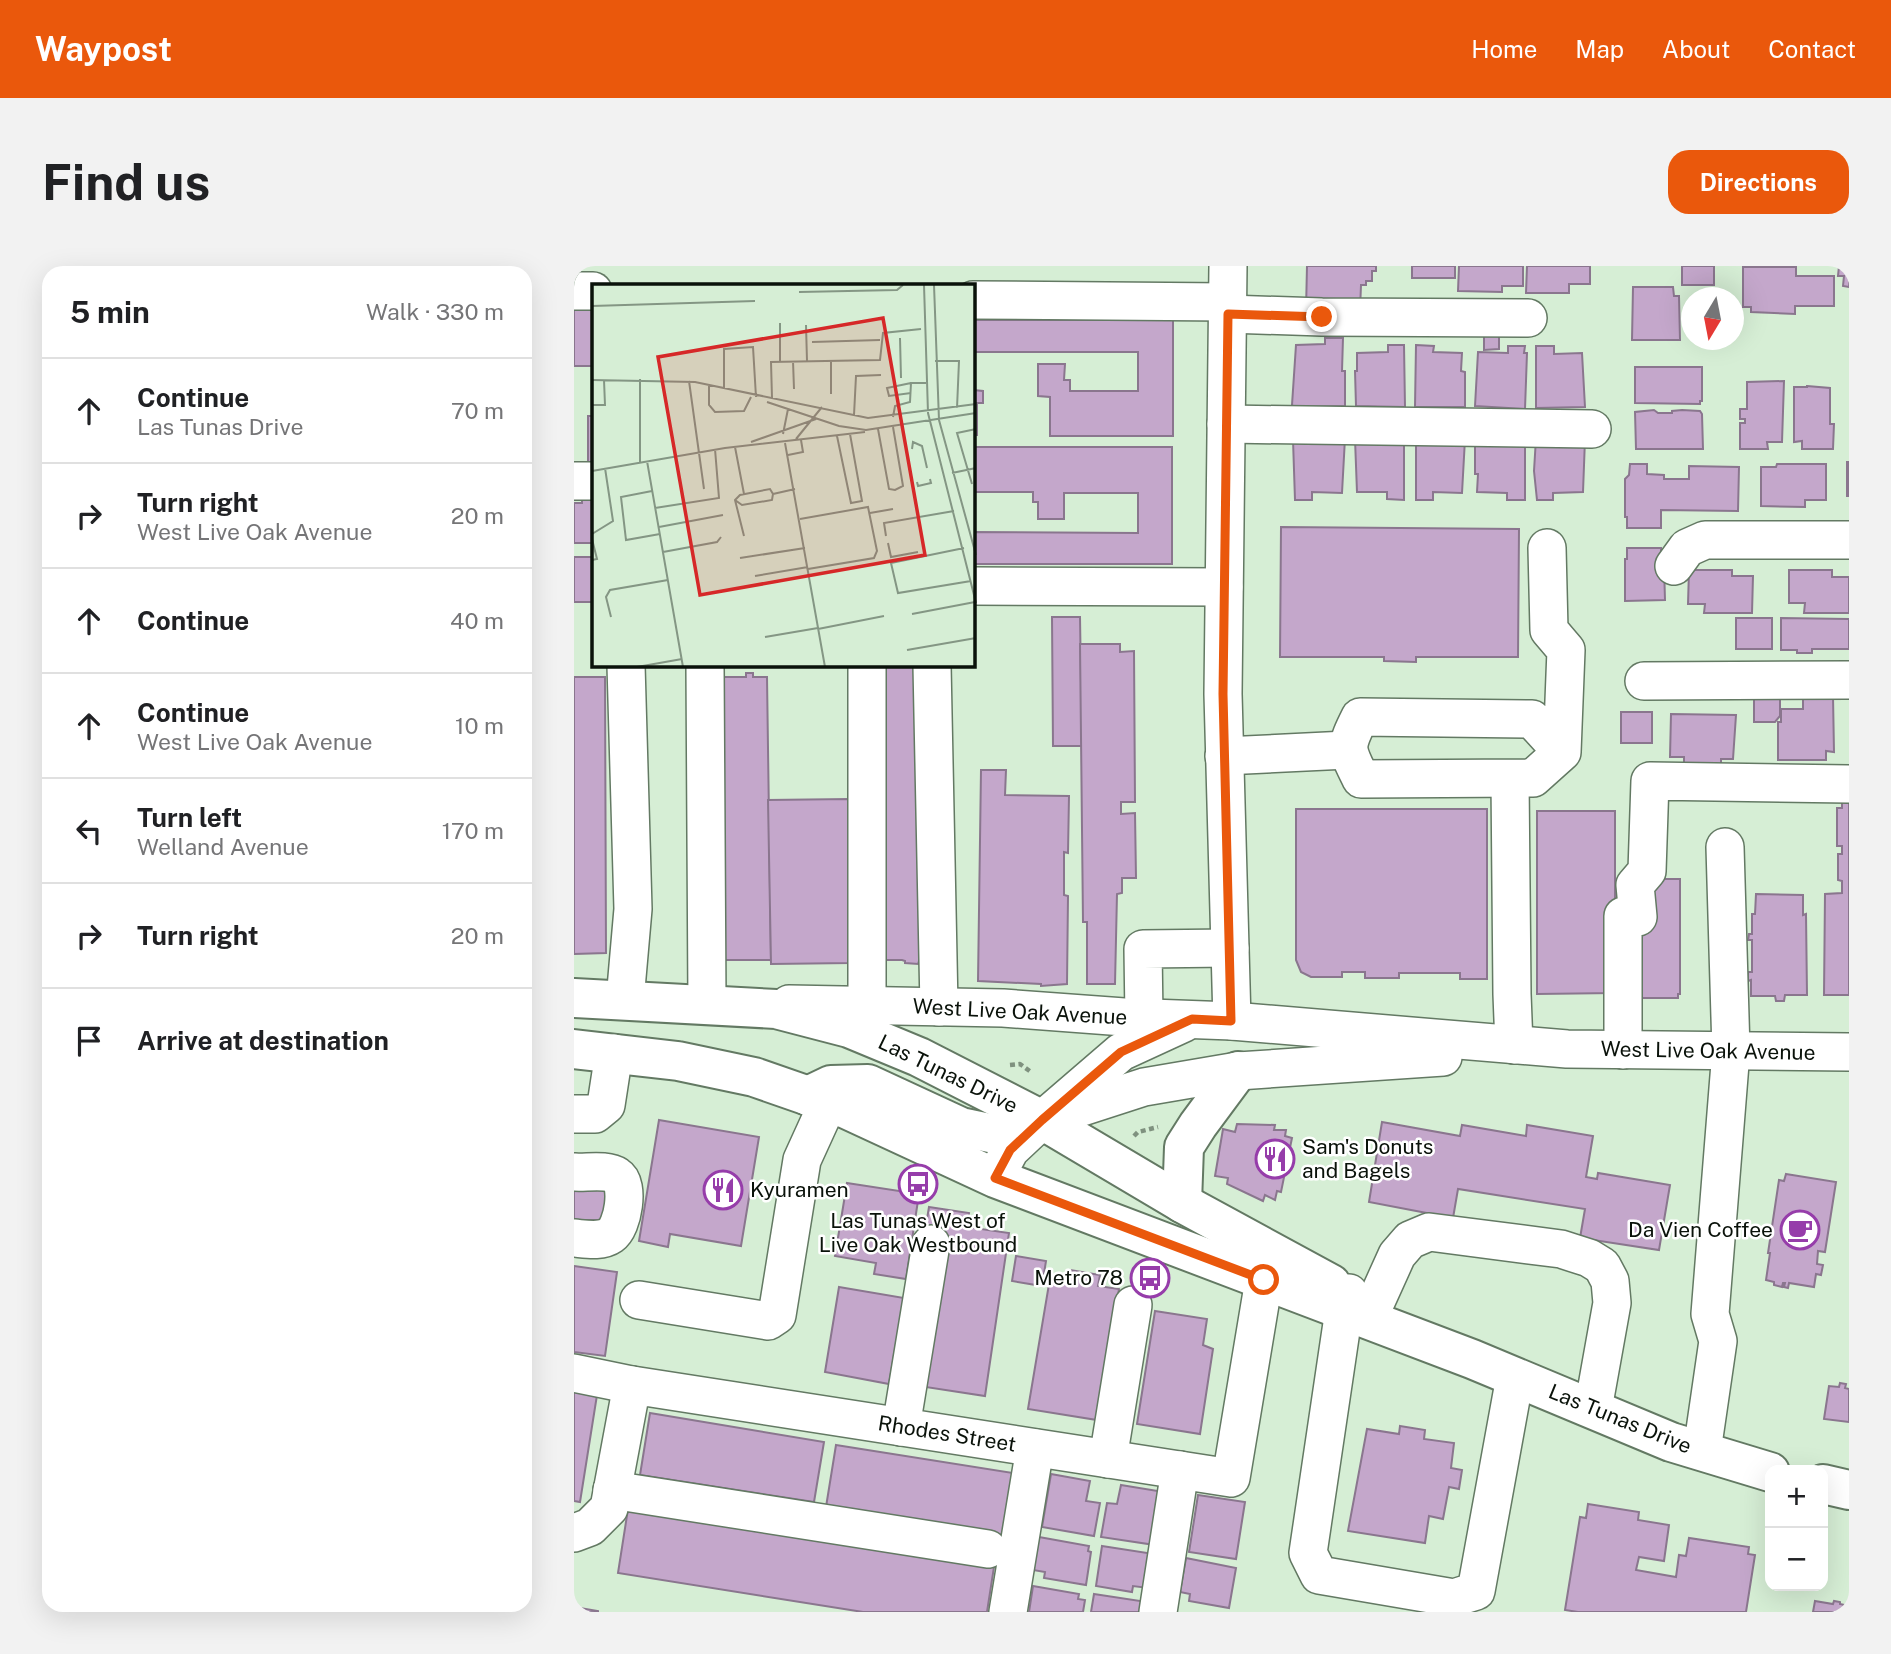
<!DOCTYPE html>
<html lang="en">
<head>
<meta charset="utf-8">
<style>
	:root { --surface:#fff; --page:#f2f2f2; --text:#202124; --muted:#757577; --line:#e0e0e0; --accent:#ea580c }
	body { margin:0; font-family:"Public Sans",sans-serif; background:var(--page); color:var(--text) }
	.controls { position:absolute; right:21px; bottom:21px; display:grid; overflow:hidden; border-radius:14px; box-shadow:0 7px 28px #0002 }
	.controls button { width:63px; height:63px; display:grid; place-items:center; padding:0; border:0; border-bottom:2px solid var(--line); background:var(--surface); color:var(--text); font:35px sans-serif }
	.compass { position:absolute; left:1107px; top:21px; width:63px; height:63px; border-radius:50%; background:var(--surface); box-shadow:0 7px 28px #0002; rotate:190deg }
	.stop { position:absolute; width:21px; height:21px; margin:-16px; border:5px solid #ea580c; border-radius:50%; background:#fff }
	.stop.end { background:#ea580c; border-color:#fff; box-shadow:0 2px 7px #0008 }
	.list { margin:0; padding:0; list-style:none }
	h2 { display:flex; justify-content:space-between; align-items:center; height:91px; margin:0; padding:0 28px; font-size:30px }
	h2 small { font-size:23px; font-weight:400; color:var(--muted) }
	.list li { display:grid; grid-template-columns:46px 1fr auto; gap:21px; align-items:center; box-sizing:border-box; height:105px; padding:0 28px; border-top:2px solid var(--line) }
	.list b { display:block; font-size:26px; white-space:nowrap }
	.list p { margin:0; font-size:23px; white-space:nowrap; color:var(--muted) }
	.list em { font-size:23px; font-style:normal; color:var(--muted) }
	.icon { flex:none; width:38px; height:38px; fill:none; stroke:currentColor; stroke-width:2; stroke-linecap:round; stroke-linejoin:round }
	.map { position:relative; flex:none; width:1275px; height:1346px; overflow:hidden; border-radius:21px }
	header { display:flex; align-items:center; gap:42px; box-sizing:border-box; height:98px; padding:0 35px; background:var(--accent); color:#fff }
	header strong { font-size:33px }
	nav { display:flex; gap:38px; margin-inline-start:auto; font-size:24px }
	.intro { display:flex; align-items:center; justify-content:space-between; box-sizing:border-box; height:168px; padding:0 42px }
	h1 { margin:0; font-size:49px }
	.button { padding:18px 32px; border-radius:21px; background:var(--accent); color:#fff; font-size:24px; font-weight:700 }
	main { display:flex; gap:42px; padding:0 42px }
	aside { flex:1; background:var(--surface); border-radius:21px; box-shadow:0 7px 28px #0002 }
	.map>svg:first-child { display:block }
	.building { fill:#c4a7cb; stroke:#8a768e; stroke-width:2 }
	.lines { fill:none; stroke-linecap:round; stroke-linejoin:round }
	.minor-casing { stroke:#637963; stroke-width:40 }
	.major-casing { stroke:#637963; stroke-width:42 }
	.path { stroke:#7f917f; stroke-width:4.5; stroke-dasharray:5 3.5; stroke-linecap:butt }
	.minor { stroke:#fff; stroke-width:37 }
	.major { stroke:#fff; stroke-width:38 }
	.route { stroke:#ea580c; stroke-width:9 }
	.labels { text-anchor:middle; stroke-width:5; stroke-linejoin:round; paint-order:stroke }
	.street-label { font-size:21px; fill:#0a120a; stroke:#fff }
	.poi-label { font-size:21px; fill:#0a120a; stroke:#fff; text-anchor:start }
	.inset-road { fill:none; stroke:#849684; stroke-width:2 }
	.view { fill:#d62828; fill-opacity:0.15; stroke:#d62828; stroke-width:3.5 }
	.inset-edge { fill:none; stroke:#0a120a; stroke-width:3.5 }
</style>
</head>
<body>
<header>
<strong>Waypost</strong>
<nav><a>Home</a><a>Map</a><a>About</a><a>Contact</a></nav>
</header>
<div class="intro"><h1>Find us</h1><a class="button">Directions</a></div>
<main>
<aside>
<h2>5 min<small>Walk · 330 m</small></h2>
<ul class="list">
<li><svg class="icon" aria-label="ahead" viewBox="0 0 24 24"><path d="M12 20V5M6 11l6-6 6 6"/></svg><div><b>Continue</b><p>Las Tunas Drive</p></div><em>70 m</em></li>
<li><svg class="icon" aria-label="right" viewBox="0 0 24 24"><path d="M7 20v-9h11M14 6l5 5-5 5"/></svg><div><b>Turn right</b><p>West Live Oak Avenue</p></div><em>20 m</em></li>
<li><svg class="icon" aria-label="ahead" viewBox="0 0 24 24"><path d="M12 20V5M6 11l6-6 6 6"/></svg><div><b>Continue</b></div><em>40 m</em></li>
<li><svg class="icon" aria-label="ahead" viewBox="0 0 24 24"><path d="M12 20V5M6 11l6-6 6 6"/></svg><div><b>Continue</b><p>West Live Oak Avenue</p></div><em>10 m</em></li>
<li><svg class="icon" aria-label="left" viewBox="0 0 24 24"><path d="M17 20v-9H6M10 6l-5 5 5 5"/></svg><div><b>Turn left</b><p>Welland Avenue</p></div><em>170 m</em></li>
<li><svg class="icon" aria-label="right" viewBox="0 0 24 24"><path d="M7 20v-9h11M14 6l5 5-5 5"/></svg><div><b>Turn right</b></div><em>20 m</em></li>
<li><svg class="icon" aria-label="arrive" viewBox="0 0 24 24"><path d="M6 21V4h12l-3 4 3 4H6"/></svg><div><b>Arrive at destination</b></div></li>
</ul>
</aside>
<div class="map">
<svg width="1275" height="1346" viewBox="0 0 1275 1346">
	<rect width="100%" height="100%" fill="#d6eed5"/>
	<g class="building">
		<path d="M733,0H802V5H798V15H792V19H787L786,45L732,44Z"/>
		<rect x="838" y="0" width="43" height="12"/>
		<path d="M885,0H949V20H928V26L884,25Z"/>
		<path d="M953,0H1016V18H995V27H952Z"/>
		<rect x="1108" y="0" width="32" height="19"/>
		<path d="M1265,0H1275V21L1269,20L1270,10H1264Z"/>
		<path d="M1169,1H1222V10H1260V40H1221V48L1177,46V41H1169Z"/>
		<path d="M1059,21H1099L1100,30H1105L1106,74H1058Z"/>
		<path d="M5,39H19V99L17,100H0V44H5Z"/>
		<path d="M399,54H599V170H476V131L464,130V98H491L490,114H496V125H564V86H399Z"/>
		<path d="M910,69L925,70V83L910,84Z"/>
		<path d="M751,72H769L768,105H771V140L721,141L718,139L722,79L751,78Z"/>
		<path d="M814,79H830L831,141L782,140L781,105H783V87L814,86Z"/>
		<path d="M842,79L860,80L859,86L888,87L887,105L891,106V141H841Z"/>
		<path d="M934,80H951L950,87H953L951,143L901,140L904,86L934,87Z"/>
		<path d="M962,80H980V88L1008,87L1011,141L962,142Z"/>
		<path d="M1061,101H1128V135H1126V138L1061,137Z"/>
		<path d="M1210,115L1208,176H1193L1194,183H1166V157H1171V153H1166V143H1173V116Z"/>
		<path d="M1233,120L1256,122V158H1260L1259,183H1228V175L1220,176V121H1233Z"/>
		<path d="M399,124L409,125V137H403V169H399Z"/>
		<path d="M1080,144L1084,147H1098V145L1108,144L1126,145L1128,148L1129,183H1062L1061,146Z"/>
		<rect x="14" y="150" width="5" height="57"/>
		<path d="M842,170L891,173L888,227L859,226V234H842Z"/>
		<path d="M771,172L768,227L738,226V234H721L719,174Z"/>
		<path d="M830,172V234L813,233V226H783L781,173Z"/>
		<path d="M951,172V234H933V227L903,226L904,208H901V173Z"/>
		<path d="M962,172L1011,173L1009,226L979,227V234H963L960,205Z"/>
		<path d="M399,181H598V298H399V266L564,267V227H490V253H464V236H459V226H399Z"/>
		<rect x="1273" y="196" width="2" height="34"/>
		<path d="M1056,198H1073V208L1090,209V213H1115V200L1165,201L1164,245L1087,244V262H1053V251H1051V213L1055,209Z"/>
		<path d="M1203,198H1252V234H1231V241L1187,240V201H1202Z"/>
		<path d="M8,230H19V277H0V237H8Z"/>
		<path d="M707,261L945,263L944,391H842V396L810,395V391H706Z"/>
		<path d="M1053,282H1087V299H1090L1091,334L1051,335V293H1053Z"/>
		<rect x="0" y="291" width="19" height="45"/>
		<path d="M1115,304H1158V310H1179L1178,347H1130L1131,338H1114Z"/>
		<path d="M1215,304H1258V311H1275V347H1230L1231,337H1215Z"/>
		<path d="M478,351H506L508,480H479Z"/>
		<rect x="1162" y="352" width="36" height="31"/>
		<path d="M1207,352L1275,353V383H1238V387H1223V384H1207Z"/>
		<path d="M506,378H546V386L560,385L561,536H547V548L561,547L562,612H548V627L543,628L541,718H513V656H509Z"/>
		<path d="M301,399H347L346,692L344,698L331,697V695L328,694H302Z"/>
		<path d="M172,407H179V411H193L197,694H150L148,411H172Z"/>
		<path d="M0,411H31L32,687L0,688Z"/>
		<path d="M1180,430H1206V450L1201,456H1180Z"/>
		<path d="M1229,430H1259L1260,486L1252,485V494H1204V456H1207V443H1229Z"/>
		<rect x="1047" y="446" width="31" height="31"/>
		<path d="M1097,448L1162,449L1159,493H1147V505H1110V491H1096Z"/>
		<path d="M407,504H432L431,529L495,530L494,587L490,586V629L494,630L493,718L467,720V718L404,715Z"/>
		<path d="M275,533L277,697L197,698L194,534Z"/>
		<path d="M1268,533H1275V729H1250L1251,628L1268,627V615L1264,614V588H1268V580H1263V542H1268Z"/>
		<path d="M722,543H913V713H886V707H825V712H791V706H768V711H737L727,706L722,694Z"/>
		<path d="M963,545H1041V727L963,728Z"/>
		<path d="M1070,613H1106V728H1104V732H1062Z"/>
		<path d="M1182,628L1229,629V649L1232,648L1233,729H1211L1210,735H1202L1201,730H1177V714L1174,715V706H1178V674H1174L1175,668H1178V648H1181Z"/>
		<path d="M85,854L185,871L167,980L96,968L94,981L65,975Z"/>
		<path d="M808,856L886,870L888,859L952,870L953,859L1019,870L1012,911L1023,913L1024,907L1096,919L1085,984L1006,972L1011,943L884,923L879,952L795,936Z"/>
		<path d="M663,858L701,859L700,864H712L711,870L718,872L707,926L703,925L701,934L691,929L689,935L653,918L654,912L641,910L649,863L661,866Z"/>
		<path d="M1212,908L1262,916L1251,986L1244,985L1243,998L1249,999L1247,1009L1242,1008L1240,1021L1215,1017L1214,1022L1210,1021L1211,1017H1209L1208,1021L1200,1019V1016L1192,1014L1196,987H1194L1205,914L1210,915Z"/>
		<path d="M273,917L345,928L332,1013L300,1008L302,997L261,990Z"/>
		<rect x="0" y="919" width="34" height="35"/>
		<path d="M355,941L395,947L393,961L435,967L411,1130L345,1120L351,965Z"/>
		<path d="M442,990L472,995L468,1020L438,1015Z"/>
		<path d="M0,1000L43,1006L31,1090L0,1086Z"/>
		<path d="M496,1004L526,1009L524,1020L545,1023L523,1154L454,1143L476,1012L494,1014Z"/>
		<path d="M265,1021L330,1032L315,1118L251,1106Z"/>
		<path d="M581,1045L633,1053L629,1079L639,1083L626,1168L563,1158Z"/>
		<path d="M1266,1117L1272,1118L1271,1122L1275,1123V1156L1250,1153L1255,1120L1265,1121Z"/>
		<path d="M0,1125L23,1129L6,1236L0,1235Z"/>
		<path d="M76,1147L250,1176L240,1236L66,1209Z"/>
		<path d="M826,1160L851,1164L850,1173L880,1177L877,1202L888,1204L885,1223L875,1221L869,1253L855,1250L851,1277L774,1265L793,1163L825,1168Z"/>
		<path d="M262,1179L439,1207L429,1269L252,1241Z"/>
		<path d="M477,1208L516,1215L512,1235L526,1237L520,1270L468,1261Z"/>
		<path d="M547,1219L590,1226L581,1279L527,1271L533,1237L543,1238Z"/>
		<path d="M624,1229L671,1236L662,1293L615,1286Z"/>
		<path d="M1014,1238L1065,1246L1064,1254L1095,1259L1090,1295L1065,1291L1062,1304L1102,1311L1105,1289L1112,1290L1115,1272L1175,1281L1174,1288L1181,1289L1172,1346H1004L991,1344L1006,1251L1012,1252Z"/>
		<path d="M54,1243L420,1301L413,1346H289L44,1307Z"/>
		<path d="M465,1271L515,1280L514,1285L517,1286L512,1319L470,1312L471,1306L459,1304Z"/>
		<path d="M528,1280L580,1288L574,1322L559,1320L558,1326L522,1320Z"/>
		<path d="M612,1292L662,1302L655,1342L615,1335L616,1328L606,1326Z"/>
		<path d="M459,1320L505,1328L504,1333L511,1334L509,1346H455Z"/>
		<path d="M520,1328L573,1336L571,1346H517Z"/>
		<path d="M1241,1335L1259,1338L1260,1335L1266,1336V1338L1275,1340V1346H1239Z"/>
		<path d="M0,1341L24,1345V1346H0Z"/>
	</g>
	<g class="lines">
		<defs>
			<g id="minor">
				<path d="M654,0L649,428L658,755"/>
				<path d="M0,25H19"/>
				<path d="M399,34L654,36"/>
				<path d="M654,48L748,51L954,52"/>
				<path d="M652,158L1018,163"/>
				<path d="M0,215H19"/>
				<path d="M973,282L975,364L992,384L988,486L959,512L787,513C772,482 770,483 786,451L958,453L988,486"/>
				<path d="M1100,300L1113,282L1131,274H1275"/>
				<path d="M399,320L650,321"/>
				<path d="M131,399L133,737"/>
				<path d="M358,399L365,741"/>
				<path d="M1070,415L1275,414"/>
				<path d="M650,490L773,484"/>
				<path d="M936,513L938,728L940,779"/>
				<path d="M51,734L59,643L52,399"/>
				<path d="M215,738L429,742L550,751L658,755L993,783L1275,786"/>
				<path d="M293,740V399"/>
				<path d="M570,752L569,683L656,682"/>
				<path d="M1049,784V650L1064,651L1061,619L1073,605L1076,515L1275,518"/>
				<path d="M0,848H21L32,839L40,787"/>
				<path d="M468,854L570,821L664,805L869,791"/>
				<path d="M0,906C12,907 33,903 43,910C56,918 49,961 37,969C27,976 12,973 0,972"/>
				<path d="M421,912L436,884L468,854L547,786L610,757"/>
				<path d="M775,1027L770,1044L734,1287L745,1309L880,1332L902,1325L941,1111"/>
				<path d="M65,1034L194,1055L203,1049L228,894L254,837"/>
				<path d="M800,1040L823,989L836,974L855,966L987,983L1015,992L1028,1000L1036,1015L1038,1037L1019,1143"/>
				<path d="M0,1107L58,1119"/>
				<path d="M327,1161L357,978"/>
				<path d="M1128,1185L1144,1075L1136,1048L1157,785L1151,581"/>
				<path d="M534,1193L559,1039"/>
				<path d="M38,1224L414,1283"/>
				<path d="M0,1267L16,1261L35,1242L58,1119L657,1212L690,1014"/>
				<path d="M434,1346L461,1182"/>
				<path d="M584,1346L606,1204"/>
			</g>
			<g id="major">
				<path d="M0,732L202,743L275,762L345,791L468,854L608,937L757,1018"/>
				<path d="M0,783L104,795L180,811L272,843L421,912L898,1093L1097,1176L1196,1206"/>
				<path d="M234,830L257,819L294,818L387,861L425,869L468,854"/>
				<path d="M608,937L610,881L624,859L664,805"/>
				<path d="M1249,1218L1275,1224"/>
			</g>
		</defs>
		<use href="#minor" class="minor-casing"/>
		<use href="#major" class="major-casing"/>
		<g class="path">
			<path d="M436,799L446,798L457,806"/>
			<path d="M560,870L564,866L584,861"/>
		</g>
		<use href="#minor" class="minor"/>
		<use href="#major" class="major"/>
	</g>
	<g class="lines">
		<path class="route" d="M690,1014L421,912L436,884L468,854L547,786L618,753L657,755L649,428L654,48L748,51"/>
	</g>
	<defs>
		<symbol id="restaurant-ring" viewBox="-11 -11 22 22"><circle r="9.5" fill="#fff" stroke="#963daa" stroke-width="1.5"/><path d="M-5-6h1v4h1v-4h1v4h1v-4h1v5L-1.5 .5V6h-2V.5L-5-1ZM5-6V6H3V1.5H1.5Q1.5-4 5-6Z" fill="#963daa"/></symbol>
		<symbol id="bus-ring" viewBox="-11 -11 22 22"><circle r="9.5" fill="#fff" stroke="#963daa" stroke-width="1.5"/><path d="M-5-6H5V4H4V6H2V4H-2V6H-4V4H-5ZM-3.5-4V0h7V-4ZM-3.5 1.2v1.5H-2V1.2ZM2 1.2v1.5H3.5V1.2Z" fill="#963daa"/></symbol>
		<symbol id="cafe-ring" viewBox="-11 -11 22 22"><circle r="9.5" fill="#fff" stroke="#963daa" stroke-width="1.5"/><path d="M-5.5-4.5H6V0H3Q3 3.5 0 3.5H-2.5Q-5.5 3.5-5.5 0ZM3-3.2v2h1.7v-2ZM-6 4.5H4V6H-6Z" fill="#963daa"/></symbol>
	</defs>
	<g fill-rule="evenodd">
		<use href="#restaurant-ring" x="679" y="871" width="44" height="44"/>
		<use href="#bus-ring" x="322" y="896" width="44" height="44"/>
		<use href="#restaurant-ring" x="127" y="902" width="44" height="44"/>
		<use href="#cafe-ring" x="1204" y="942" width="44" height="44"/>
		<use href="#bus-ring" x="554" y="990" width="44" height="44"/>
	</g>
	<g class="labels">
		<g class="street-label">
			<text transform="translate(446 746) rotate(3)" y="7">West Live Oak Avenue</text>
			<text transform="translate(1134 785) rotate(1)" y="7">West Live Oak Avenue</text>
			<text transform="translate(374 808) rotate(26)" y="7">Las Tunas Drive</text>
			<text transform="translate(1046 1153) rotate(22)" y="7">Las Tunas Drive</text>
			<text transform="translate(373 1168) rotate(9)" y="7">Rhodes Street</text>
		</g>
		<g class="poi-label">
			<text x="728" y="888">Sam's Donuts<tspan x="728" dy="24">and Bagels</tspan></text>
			<text x="176" y="931">Kyuramen</text>
			<text x="344" y="962" text-anchor="middle">Las Tunas West of<tspan x="344" dy="24">Live Oak Westbound</tspan></text>
			<text x="1199" y="971" text-anchor="end">Da Vien Coffee</text>
			<text x="549" y="1019" text-anchor="end">Metro 78</text>
		</g>
	</g>
	<g transform="translate(18 18)">
		<rect width="383" height="383" fill="#d6eed5"/>
		<path class="inset-road" d="M332,1L336,129L384,319M342,1L347,136L384,271M207,8L305,6L311,1M0,22L163,17M188,39V78M214,41L215,77M308,54L309,94M220,58L288,56M201,77L202,105M239,77V110M343,77H367L365,124M48,95V178M0,96L103,98L276,134L384,120M97,97L112,205M319,99L295,104L297,112L319,109M117,101V121L123,128L152,127L159,113M132,105V65L161,63L164,113M180,114L179,78L288,76L291,49L329,45M175,118L247,142L274,146L384,129M0,121H13L12,96M262,131L264,92L289,91M301,133L303,122L318,118L319,99H334M286,145L297,205L303,206L311,202L301,143M191,150L196,125M245,152L259,219L270,217L258,150M204,155L230,123M159,158L224,135M193,159L233,383M143,163L152,210M320,165L321,158L330,162L335,184M196,171L211,168L209,156M55,177L91,383M0,187L133,164L273,148M360,189L384,184M325,198L326,202L339,199L338,195M380,200L365,149L384,145M60,207L29,213L34,256L68,250M181,210L203,205M143,216L150,221L180,216L181,210L178,205L148,211L143,216L152,252M63,224L127,214L123,165M278,229L301,225M208,235L276,223L285,267L282,274L216,285M67,243L131,231M0,250L21,237L13,184M294,252L292,239L362,227M0,255L5,275L0,276M296,259L299,273L326,268M372,264L299,279L306,309L379,297M71,268L125,258L129,253M148,274L213,264M163,292L216,283M320,330L383,318M19,333L14,313L18,306L76,296M226,345L292,332M173,353L226,344M315,366L384,354M45,383L90,375"/>
		<path class="view" d="M291,34L333,271L108,311L66,73Z"/>
		<rect width="383" height="383" class="inset-edge"/>
	</g>
</svg>
<div class="controls">
<button>+</button>
<button>−</button>
</div>
<svg class="compass" viewBox="-18 -18 36 36"><path d="M0-13l5 13h-10z" fill="#e53935"/><path d="M0 13l5-13h-10z" fill="#757577"/></svg>
<div class="stop" style="left:690px;top:1014px"></div>
<div class="stop end" style="left:748px;top:51px"></div>
</div>
</main>
</body>
</html>
